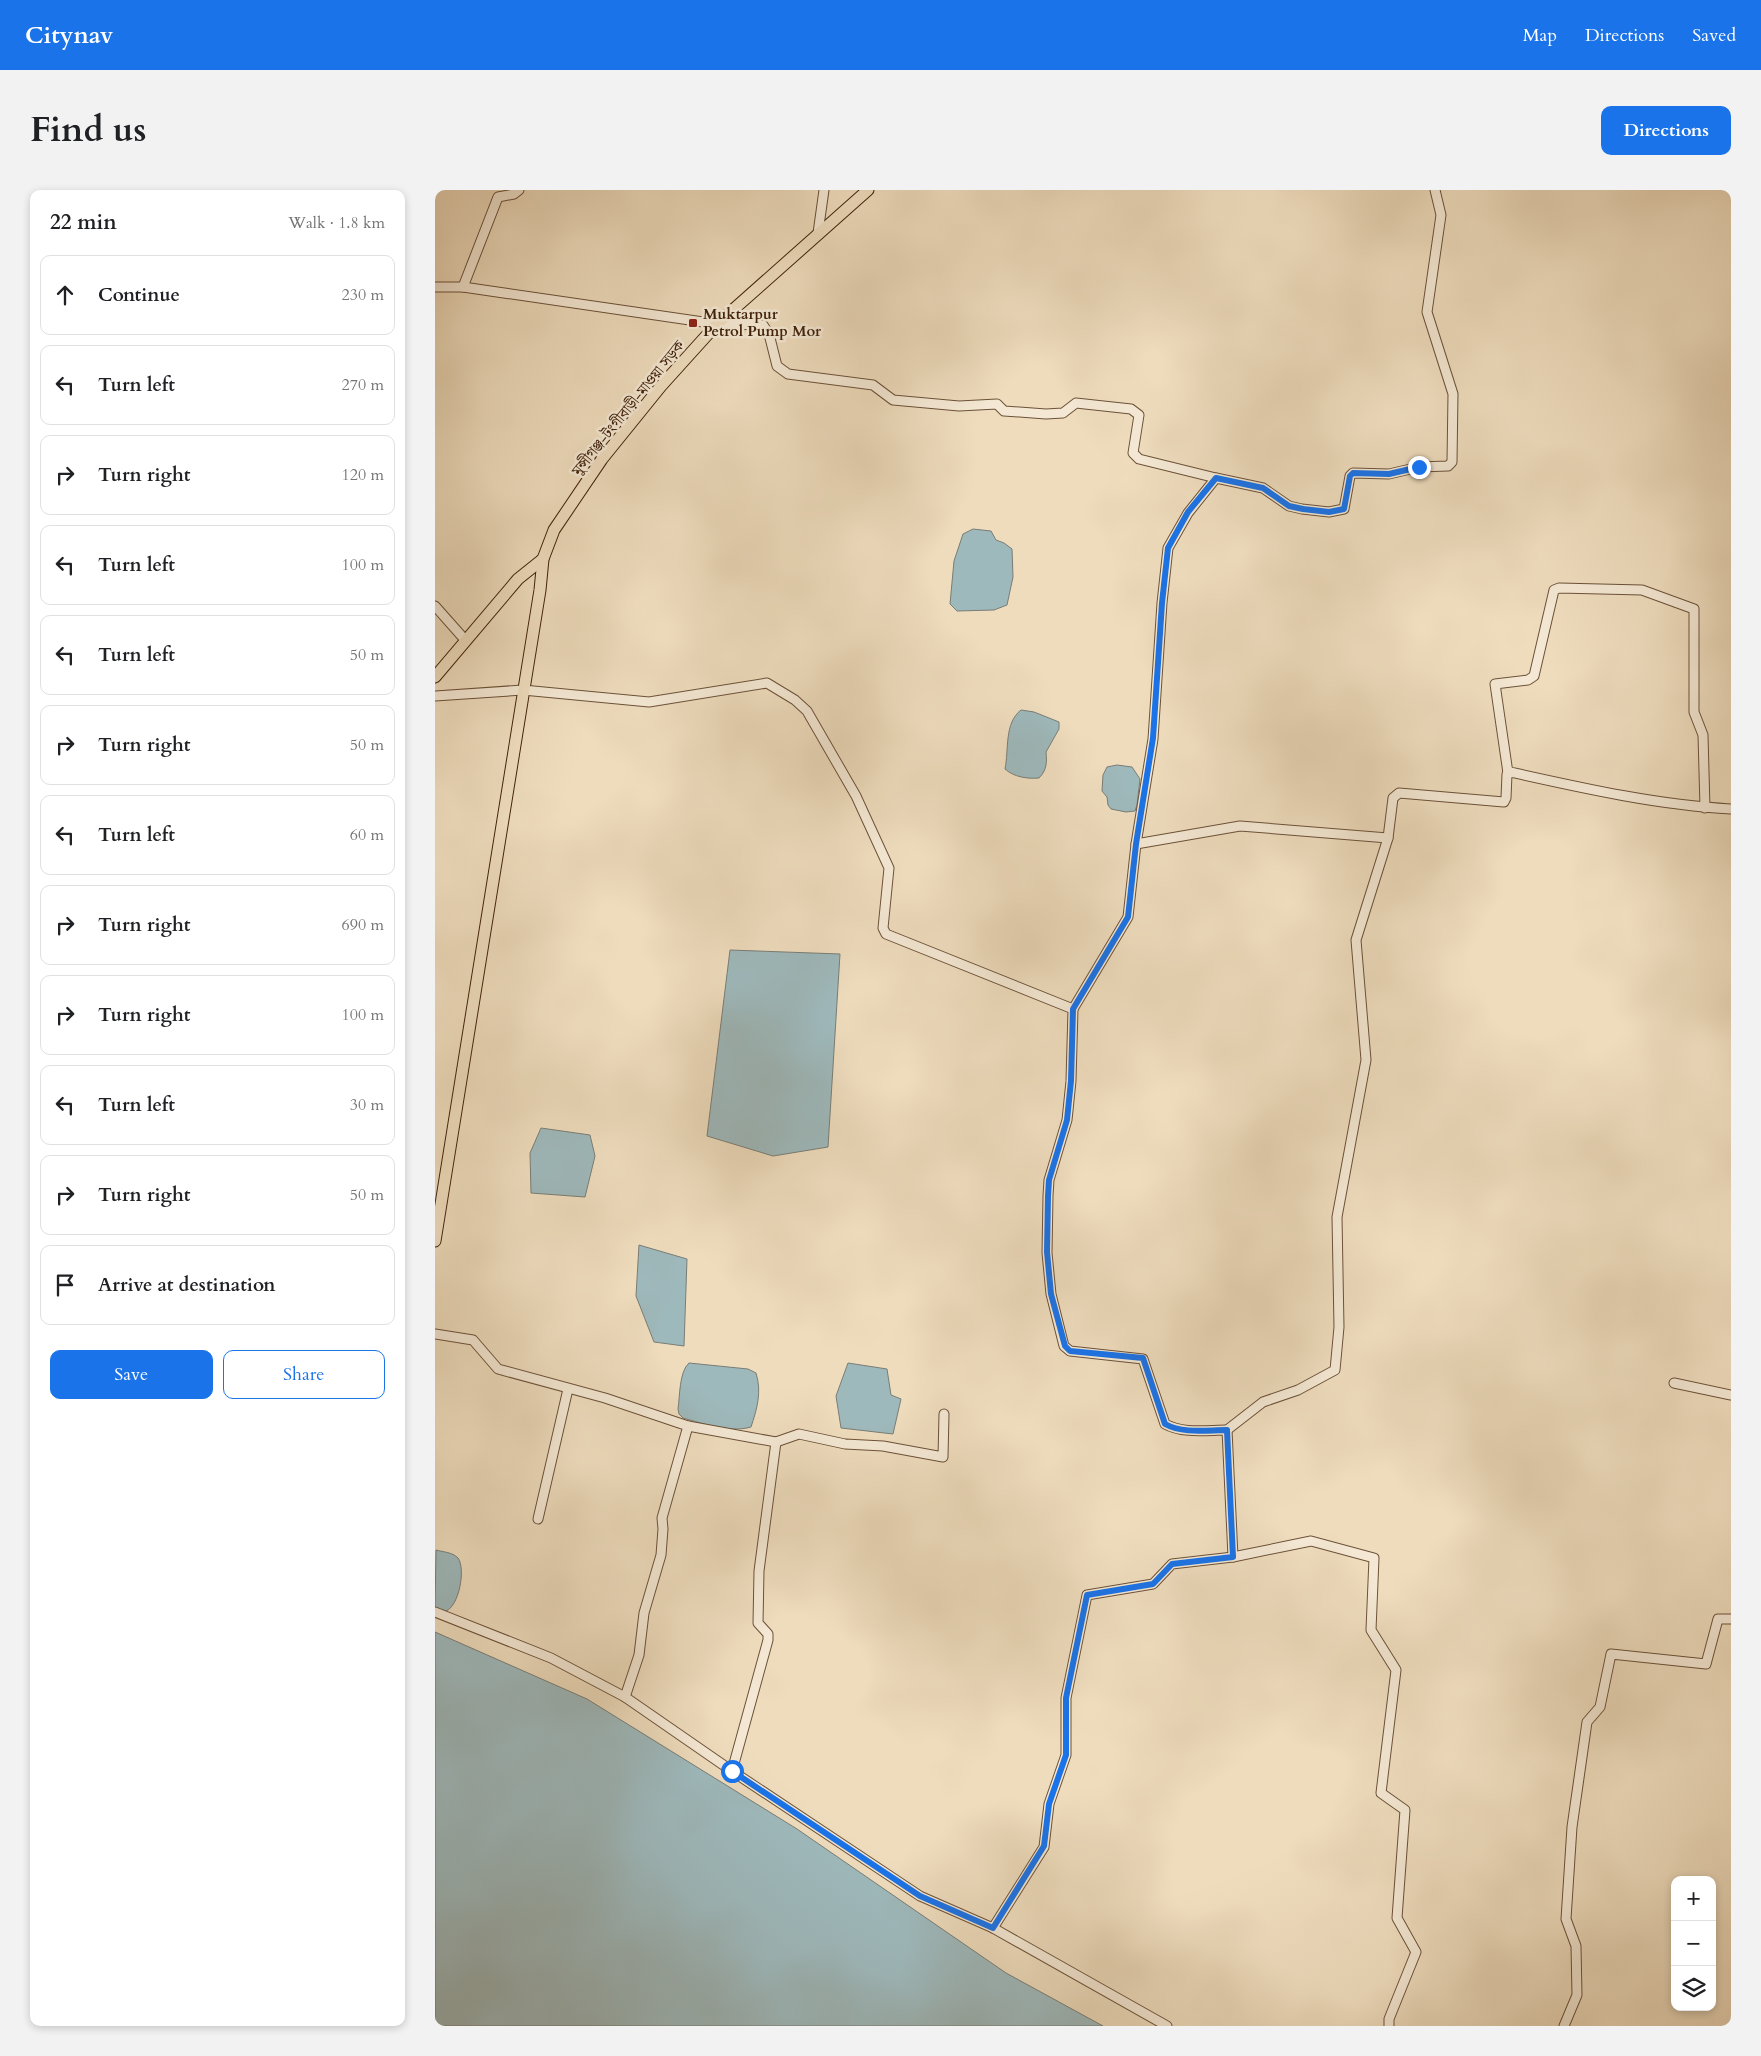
<!DOCTYPE html>
<html lang="en">
<head>
<meta charset="utf-8">
<style>
	:root { --surface:#fff; --page:#f2f2f2; --text:#202124; --muted:#757577; --line:#e0e0e0; --accent:#1a73e8 }
	body { margin:0; font-family:Cardo,"Noto Serif Bengali",serif; background:var(--page); color:var(--text) }
	.controls { position:absolute; right:15px; bottom:15px; display:grid; overflow:hidden; border-radius:10px; box-shadow:0 2px 8px #0003 }
	.controls button { width:45px; height:45px; display:grid; place-items:center; padding:0; border:0; border-bottom:1px solid var(--line); background:var(--surface); color:var(--text); font:25px sans-serif }
	.stop { position:absolute; width:15px; height:15px; margin:-11px; border:4px solid #1a73e8; border-radius:50%; background:#fff }
	.stop.end { background:#1a73e8; border-color:#fff; box-shadow:0 1px 5px #0008 }
	.list { margin:0; padding:0; list-style:none }
	h2 { display:flex; justify-content:space-between; align-items:center; height:65px; margin:0; padding:0 20px; font-size:21px }
	h2 small { font-size:16px; font-weight:400; color:var(--muted) }
	.list li { display:grid; grid-template-columns:32px 1fr auto; gap:15px; align-items:center; box-sizing:border-box; height:80px; margin:0 10px 10px; padding:0 10px; border:1px solid var(--line); border-radius:10px }
	.list b { display:block; font-size:19px; white-space:nowrap }
	.list em { font-size:16px; font-style:normal; color:var(--muted) }
	.actions { display:flex; gap:10px; padding:15px 20px }
	.actions a { flex:1; padding:11px 0; border:1px solid var(--accent); border-radius:10px; text-align:center; font-size:18px; color:var(--accent) }
	.actions .main { background:var(--accent); color:#fff }
	.icon { flex:none; width:28px; height:28px; fill:none; stroke:currentColor; stroke-width:2; stroke-linecap:round; stroke-linejoin:round }
	.map { position:relative; flex:none; width:1296px; height:1836px; overflow:hidden; border-radius:10px }
	header { display:flex; align-items:center; gap:30px; box-sizing:border-box; height:70px; padding:0 25px; background:var(--accent); color:#fff }
	header strong { font-size:24px }
	nav { display:flex; gap:28px; margin-inline-start:auto; font-size:18px }
	.intro { display:flex; align-items:center; justify-content:space-between; box-sizing:border-box; height:120px; padding:0 30px }
	h1 { margin:0; font-size:35px }
	.button { padding:12px 22px; border-radius:10px; background:var(--accent); color:#fff; font-size:18px; font-weight:700 }
	main { display:flex; gap:30px; padding:0 30px }
	aside { flex:1; background:var(--surface); border-radius:10px; box-shadow:0 2px 8px #0003 }
	.map>svg:first-child { display:block }
	.water { fill:#9eb9bc; stroke:#797d76 }
	.lines { fill:none; stroke-linecap:round; stroke-linejoin:round }
	.minor-casing { stroke:#6c5138; stroke-width:11 }
	.major-casing { stroke:#41230c; stroke-width:13 }
	.minor { stroke:#f4e8d4; stroke-width:9 }
	.major { stroke:#eedcbd; stroke-width:11 }
	.route { stroke:#1a73e8; stroke-width:6 }
	.poi-dot { fill:#8f2418; stroke:#f4e8d4; stroke-width:2 }
	.labels { text-anchor:middle; stroke-width:5; stroke-linejoin:round; paint-order:stroke }
	.poi-label { font-size:15px; font-weight:bold; fill:#41230c; stroke:#f4e8d4; text-anchor:start }
	.street-label { font-size:15px; fill:#41230c; stroke:#f4e8d4 }
</style>
</head>
<body>
<header>
<strong>Citynav</strong>
<nav><a>Map</a><a>Directions</a><a>Saved</a></nav>
</header>
<div class="intro"><h1>Find us</h1><a class="button">Directions</a></div>
<main>
<aside>
<h2>22 min<small>Walk · 1.8 km</small></h2>
<ul class="list">
<li><svg class="icon" aria-label="ahead" viewBox="0 0 24 24"><path d="M12 20V5M6 11l6-6 6 6"/></svg><div><b>Continue</b></div><em>230 m</em></li>
<li><svg class="icon" aria-label="left" viewBox="0 0 24 24"><path d="M17 20v-9H6M10 6l-5 5 5 5"/></svg><div><b>Turn left</b></div><em>270 m</em></li>
<li><svg class="icon" aria-label="right" viewBox="0 0 24 24"><path d="M7 20v-9h11M14 6l5 5-5 5"/></svg><div><b>Turn right</b></div><em>120 m</em></li>
<li><svg class="icon" aria-label="left" viewBox="0 0 24 24"><path d="M17 20v-9H6M10 6l-5 5 5 5"/></svg><div><b>Turn left</b></div><em>100 m</em></li>
<li><svg class="icon" aria-label="left" viewBox="0 0 24 24"><path d="M17 20v-9H6M10 6l-5 5 5 5"/></svg><div><b>Turn left</b></div><em>50 m</em></li>
<li><svg class="icon" aria-label="right" viewBox="0 0 24 24"><path d="M7 20v-9h11M14 6l5 5-5 5"/></svg><div><b>Turn right</b></div><em>50 m</em></li>
<li><svg class="icon" aria-label="left" viewBox="0 0 24 24"><path d="M17 20v-9H6M10 6l-5 5 5 5"/></svg><div><b>Turn left</b></div><em>60 m</em></li>
<li><svg class="icon" aria-label="right" viewBox="0 0 24 24"><path d="M7 20v-9h11M14 6l5 5-5 5"/></svg><div><b>Turn right</b></div><em>690 m</em></li>
<li><svg class="icon" aria-label="right" viewBox="0 0 24 24"><path d="M7 20v-9h11M14 6l5 5-5 5"/></svg><div><b>Turn right</b></div><em>100 m</em></li>
<li><svg class="icon" aria-label="left" viewBox="0 0 24 24"><path d="M17 20v-9H6M10 6l-5 5 5 5"/></svg><div><b>Turn left</b></div><em>30 m</em></li>
<li><svg class="icon" aria-label="right" viewBox="0 0 24 24"><path d="M7 20v-9h11M14 6l5 5-5 5"/></svg><div><b>Turn right</b></div><em>50 m</em></li>
<li><svg class="icon" aria-label="arrive" viewBox="0 0 24 24"><path d="M6 21V4h12l-3 4 3 4H6"/></svg><div><b>Arrive at destination</b></div></li>
</ul>
<div class="actions"><a class="main">Save</a><a>Share</a></div>
</aside>
<div class="map">
<svg width="1296" height="1836" viewBox="0 0 1296 1836">
	<rect width="100%" height="100%" fill="#eedcbd"/>
	<filter id="stains"><feTurbulence type="fractalNoise" baseFrequency=".004" numOctaves="4"/><feColorMatrix values="0 0 0 0 .2 0 0 0 0 .09 0 0 0 0 .02 0 0 0 .5 -.17"/></filter>
	<radialGradient id="worn" r=".72"><stop offset=".6" stop-color="#630" stop-opacity="0"/><stop offset="1" stop-color="#630" stop-opacity=".3"/></radialGradient>
	<g class="water">
		<path d="M538,339L556,341L561,350L569,353L577,359L578,387L572,415L559,420L522,421L515,414L519,371L528,344Z"/>
		<path d="M586,520L599,522L624,532V539L611,562C612,572 612,580 604,588C592,589 579,587 570,579C574,560 569,533 586,520Z"/>
		<path d="M682,575L697,577L705,589L702,615L700,621L691,622L676,619L673,615L672,607L667,601L668,585L672,577Z"/>
		<path d="M295,760L405,764L393,957L338,966L272,946Z"/>
		<path d="M106,938L155,945L160,966L150,1007L96,1003L95,963Z"/>
		<path d="M204,1055L252,1069L249,1156L219,1152L201,1106Z"/>
		<path d="M254,1173L313,1179L321,1183C327,1202 322,1219 316,1237C295,1243 269,1234 248,1228L244,1224L243,1219C245,1206 244,1182 254,1173Z"/>
		<path d="M413,1173L452,1179L456,1205L466,1209L458,1244L406,1238L401,1206Z"/>
		<path d="M1,1360C8,1362 17,1362 23,1368C31,1379 24,1416 11,1421L0,1418Z"/>
		<path d="M0,1442L152,1509L362,1639L571,1783L668,1836H0Z"/>
	</g>
	<g class="lines">
		<defs>
			<g id="minor">
				<path d="M383,43L389,0"/>
				<path d="M0,97H28L282,134L328,135L334,144L342,176L353,184L438,195L458,210L524,216L562,214L569,221L611,224L628,223L641,213L696,219L704,225L698,263L704,269L781,288"/>
				<path d="M28,97L63,7L79,4L84,0"/>
				<path d="M0,416L31,451"/>
				<path d="M0,506L88,500L214,512L332,493L360,510L372,521L421,606L454,678L448,738L451,744L638,819L636,891L632,930L614,990L613,1006L612,1063L616,1104L629,1156L635,1161L708,1169L730,1234C748,1244 772,1240 792,1240L798,1367L876,1351L939,1368L936,1440L961,1480L946,1603L970,1620L962,1728L981,1762L954,1829V1836"/>
				<path d="M1073,583L1060,494L1093,490L1099,486L1119,400L1124,398L1207,400L1259,419V522L1268,545L1270,618"/>
				<path d="M701,654L805,636L953,648L958,608L964,603L1069,612L1071,608L1072,584L1075,582C1147,598 1222,615 1296,619"/>
				<path d="M638,819L693,727L701,654L718,549L727,413L733,358L753,323L781,288L828,298L854,316L867,319L894,322L909,319L915,286L918,283L954,284L984,277L1013,276L1017,272L1018,204L992,122L1006,25L1000,0"/>
				<path d="M0,1144L38,1150L63,1179L170,1208L253,1236L227,1328L228,1339L226,1365L209,1423L204,1465L190,1507"/>
				<path d="M1239,1193L1296,1205"/>
				<path d="M253,1236L341,1252L364,1244L410,1254L448,1256L508,1267L509,1224"/>
				<path d="M792,1240L828,1212L863,1200L900,1180L904,1137L902,1027L931,870L921,750L953,648"/>
				<path d="M103,1329L133,1199"/>
				<path d="M0,1422L116,1468L190,1507L297,1581L485,1706L558,1738L732,1836"/>
				<path d="M297,1581L333,1450V1444L323,1433L324,1381L341,1252"/>
				<path d="M558,1738L609,1657L614,1614L631,1565V1508L652,1405L718,1394L737,1374L798,1367"/>
				<path d="M1129,1836L1142,1805L1141,1756L1131,1729L1137,1637L1152,1532L1165,1517L1176,1464L1271,1474L1283,1429H1296"/>
			</g>
			<g id="major">
				<path d="M0,487L83,389L108,369"/>
				<path d="M0,1051L105,400L108,369L119,340L167,269L226,196L282,134L433,0"/>
			</g>
		</defs>
		<use href="#minor" class="minor-casing"/>
		<use href="#major" class="major-casing"/>
		<use href="#minor" class="minor"/>
		<use href="#major" class="major"/>
	</g>
	<g class="lines">
		<path class="route" d="M297,1581L485,1706L558,1738L609,1656L614,1614L631,1565V1508L652,1405L718,1394L737,1374L798,1367L792,1240C772,1240 748,1244 730,1234L708,1168L635,1161L630,1156L616,1104L612,1062L613,1006L614,990L632,930L636,891L638,819L693,727L701,654L718,548L727,413L733,358L753,322L781,288L828,298L854,316L868,319L894,322L909,319L915,286L918,283L954,284L984,277"/>
	</g>
	<rect class="poi-dot" x="253" y="128" width="10" height="10" rx="2.5"/>
	<g class="labels">
		<g class="poi-label">
			<text x="268" y="129">Muktarpur<tspan x="268" dy="17">Petrol Pump Mor</tspan></text>
		</g>
		<g class="street-label">
			<text transform="translate(193 218) rotate(-51)" y="5">মুন্সীগঞ্জ-টংগীবাড়ী-মাওয়া সড়ক</text>
		</g>
	</g>
	<rect width="100%" height="100%" filter="url(#stains)"/>
	<rect width="100%" height="100%" fill="url(#worn)"/>
</svg>
<div class="controls">
<button>+</button>
<button>−</button>
<button><svg class="icon" aria-label="layers" viewBox="0 0 24 24"><path d="M12 4l9 5-9 5-9-5zM3 14l9 5 9-5"/></svg></button>
</div>
<div class="stop" style="left:297px;top:1581px"></div>
<div class="stop end" style="left:984px;top:277px"></div>
</div>
</main>
</body>
</html>
